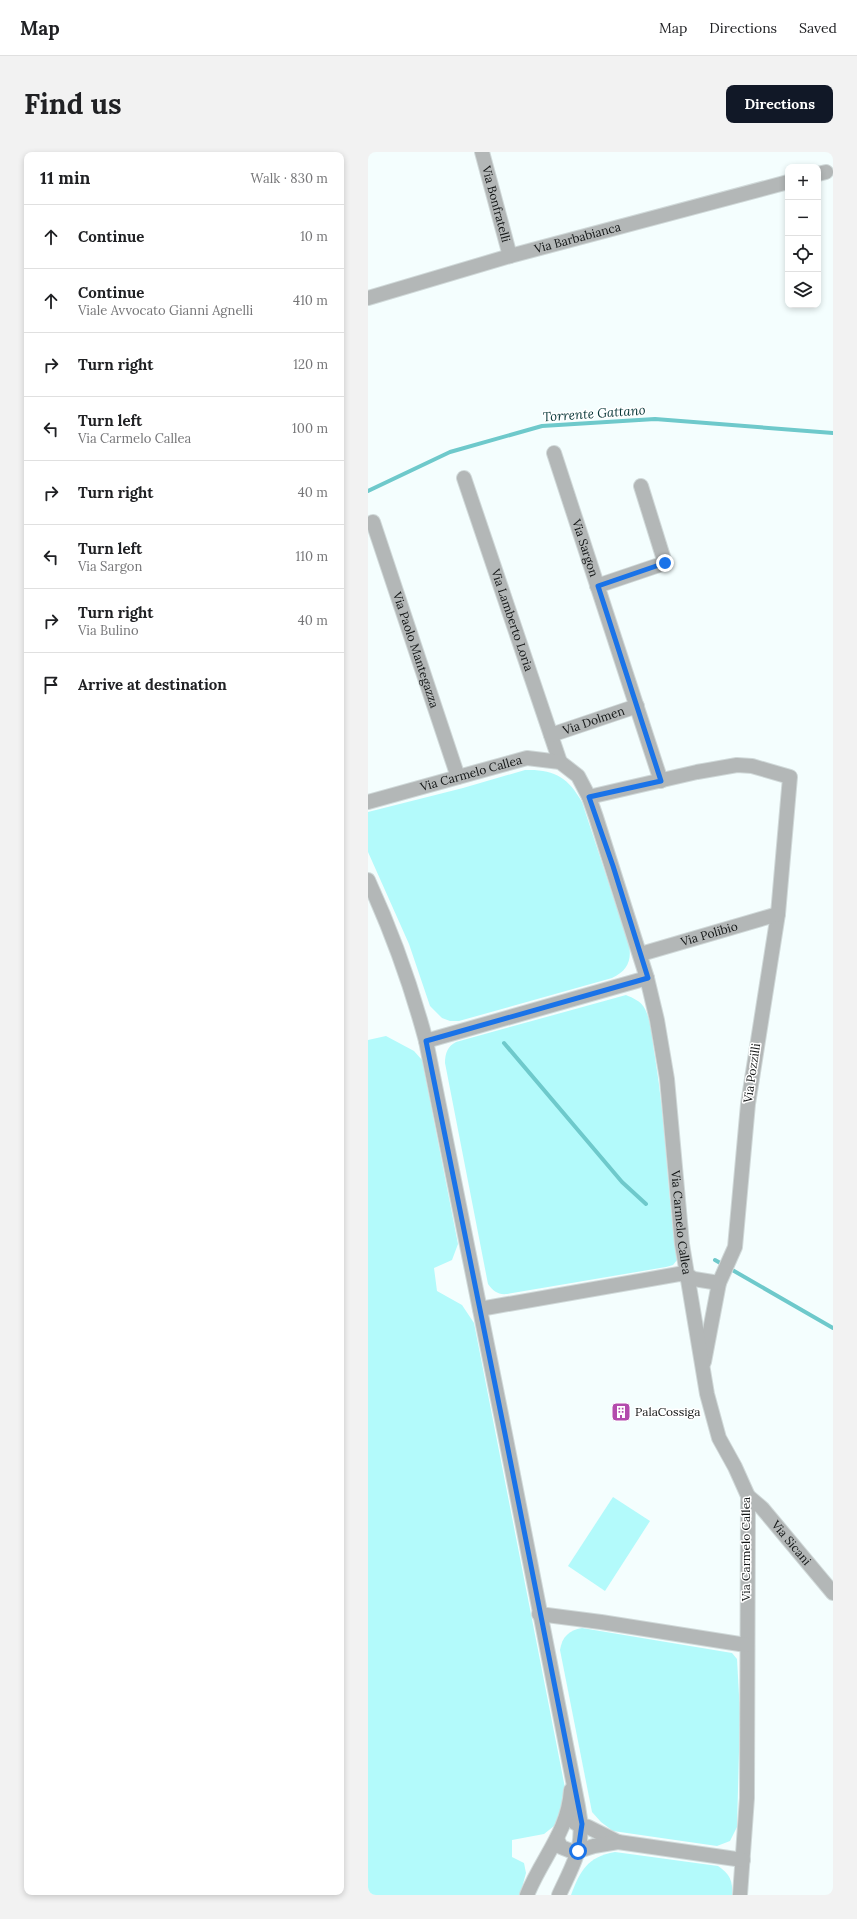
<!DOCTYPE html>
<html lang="en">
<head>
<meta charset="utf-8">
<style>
	:root { --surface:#fff; --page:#f2f2f2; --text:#202124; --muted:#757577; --line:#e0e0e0; --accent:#111827 }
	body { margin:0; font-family:Lora,serif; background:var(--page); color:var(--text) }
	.controls { position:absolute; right:12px; top:12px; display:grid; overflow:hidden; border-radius:8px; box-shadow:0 2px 6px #0003 }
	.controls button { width:36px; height:36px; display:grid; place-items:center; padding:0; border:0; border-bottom:1px solid var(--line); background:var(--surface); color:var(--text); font:20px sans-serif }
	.stop { position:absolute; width:12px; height:12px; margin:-9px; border:3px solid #1a73e8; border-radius:50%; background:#fff }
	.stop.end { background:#1a73e8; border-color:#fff; box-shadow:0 1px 4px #0008 }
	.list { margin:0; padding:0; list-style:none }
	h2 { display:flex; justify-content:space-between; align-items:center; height:52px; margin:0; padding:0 16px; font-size:17px }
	h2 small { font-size:13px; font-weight:400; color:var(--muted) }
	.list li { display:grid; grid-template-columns:26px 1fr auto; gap:12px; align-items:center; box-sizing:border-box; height:64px; padding:0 16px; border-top:1px solid var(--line) }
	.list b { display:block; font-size:15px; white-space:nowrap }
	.list p { margin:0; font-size:13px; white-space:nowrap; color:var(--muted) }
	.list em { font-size:13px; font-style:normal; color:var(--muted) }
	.icon { flex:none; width:22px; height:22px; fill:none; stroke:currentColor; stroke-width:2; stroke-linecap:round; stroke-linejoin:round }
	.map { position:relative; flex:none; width:465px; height:1743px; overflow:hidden; border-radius:8px }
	header { display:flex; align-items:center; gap:24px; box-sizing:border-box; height:56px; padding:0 20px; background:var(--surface); border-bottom:1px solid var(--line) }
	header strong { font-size:19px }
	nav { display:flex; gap:22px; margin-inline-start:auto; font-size:14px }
	.intro { display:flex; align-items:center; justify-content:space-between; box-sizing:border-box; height:96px; padding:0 24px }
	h1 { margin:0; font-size:28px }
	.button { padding:10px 18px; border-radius:8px; background:var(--accent); color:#fff; font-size:14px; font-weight:700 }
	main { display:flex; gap:24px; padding:0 24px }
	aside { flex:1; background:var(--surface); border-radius:8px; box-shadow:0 2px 6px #0003 }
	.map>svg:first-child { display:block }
	.green { fill:#b3fafb }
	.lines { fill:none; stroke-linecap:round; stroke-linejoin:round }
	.stream { stroke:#6ec9cb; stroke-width:4 }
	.street-casing { stroke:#d0d9d9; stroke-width:16 }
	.street { stroke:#b3b7b7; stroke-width:14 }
	.route { stroke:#1a73e8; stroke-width:5 }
	.labels { text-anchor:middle; stroke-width:3; stroke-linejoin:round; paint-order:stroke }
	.street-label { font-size:12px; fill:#121515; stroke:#fff }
	.poi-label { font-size:12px; fill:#121515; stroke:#fff; text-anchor:start }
	.water-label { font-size:13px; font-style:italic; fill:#063536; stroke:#fff }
</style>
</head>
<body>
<header>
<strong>Map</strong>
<nav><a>Map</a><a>Directions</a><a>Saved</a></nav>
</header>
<div class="intro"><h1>Find us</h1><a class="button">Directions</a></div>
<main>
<aside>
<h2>11 min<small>Walk · 830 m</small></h2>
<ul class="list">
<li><svg class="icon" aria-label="ahead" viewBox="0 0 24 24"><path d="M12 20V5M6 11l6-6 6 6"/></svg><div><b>Continue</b></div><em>10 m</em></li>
<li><svg class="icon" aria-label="ahead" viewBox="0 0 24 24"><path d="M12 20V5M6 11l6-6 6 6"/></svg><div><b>Continue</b><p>Viale Avvocato Gianni Agnelli</p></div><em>410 m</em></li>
<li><svg class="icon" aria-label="right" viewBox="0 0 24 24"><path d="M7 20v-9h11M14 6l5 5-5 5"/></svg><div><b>Turn right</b></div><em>120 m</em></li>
<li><svg class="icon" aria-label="left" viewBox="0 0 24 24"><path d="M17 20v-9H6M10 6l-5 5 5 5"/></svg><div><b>Turn left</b><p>Via Carmelo Callea</p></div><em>100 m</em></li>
<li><svg class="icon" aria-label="right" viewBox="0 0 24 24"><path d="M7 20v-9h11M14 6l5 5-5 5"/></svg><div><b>Turn right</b></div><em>40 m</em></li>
<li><svg class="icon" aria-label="left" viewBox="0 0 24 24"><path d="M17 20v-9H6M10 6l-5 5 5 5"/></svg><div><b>Turn left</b><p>Via Sargon</p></div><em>110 m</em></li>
<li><svg class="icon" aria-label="right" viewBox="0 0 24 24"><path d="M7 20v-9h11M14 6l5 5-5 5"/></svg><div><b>Turn right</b><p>Via Bulino</p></div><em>40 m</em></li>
<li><svg class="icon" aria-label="arrive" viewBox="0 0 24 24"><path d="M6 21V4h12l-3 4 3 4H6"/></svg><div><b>Arrive at destination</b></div></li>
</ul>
</aside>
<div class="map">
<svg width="465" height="1743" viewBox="0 0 465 1743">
	<rect width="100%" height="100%" fill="#f4fefe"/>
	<g class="green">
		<path d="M157,618C186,617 200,625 214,650L261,793C264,809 259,819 244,826L91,869H82L74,866L62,854L41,792L0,700V660L95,636Z"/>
		<path d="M258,843C265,846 273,849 277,857C284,871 284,889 287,905C298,972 299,1041 309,1108L305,1113L298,1115L139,1142C130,1143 125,1139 120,1132L77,911C77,901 80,894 88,890Z"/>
		<path d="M18,884L46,899L54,908L90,1092L84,1108L66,1116L69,1139L94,1153L106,1171L198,1641L191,1670L176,1682L144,1688V1705L156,1711L158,1721L152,1743H0V888Z"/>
		<path d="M245,1345L282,1369L237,1439L200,1414Z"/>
		<path d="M214,1476L364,1501L369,1507L372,1561L369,1675L362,1689L349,1694L245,1679L233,1670L224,1660L192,1498C194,1485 201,1478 214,1476Z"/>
		<path d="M247,1700L350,1714C362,1722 365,1729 364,1743H203C212,1719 219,1705 247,1700Z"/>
	</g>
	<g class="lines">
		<g class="stream">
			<path d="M0,339L82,300L174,274L287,267L465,281"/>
			<path d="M136,891L254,1030L278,1052"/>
			<path d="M347,1108L465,1176"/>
		</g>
		<defs>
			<g id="street">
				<path id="s1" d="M114,0L142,104"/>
				<path d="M450,22L458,20"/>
				<path id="s2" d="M0,146L142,104L420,30"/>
				<path id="s3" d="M186,301L293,629"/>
				<path id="s4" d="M96,326L192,610"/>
				<path id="s5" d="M5,370L90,625"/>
				<path d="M229,434L297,411L273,334"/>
				<path id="s6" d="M183,583L269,554"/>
				<path d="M221,645L329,620L369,613L384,614L422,625L410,762L380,952L367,1095L351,1131L336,1210"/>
				<path id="s7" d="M0,650L159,606L192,610L210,624L221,645L228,665L279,826L289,868L299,927L314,1092L339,1242L351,1286L367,1315L380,1344L379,1646L372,1743"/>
				<path d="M0,728C24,780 43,833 58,889L137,1282L210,1654C218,1694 207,1708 191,1743"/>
				<path id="s8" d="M273,802L410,762"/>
				<path d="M58,889L279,826"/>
				<path d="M112,1157L311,1122L319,1123L326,1127L351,1131"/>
				<path id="s9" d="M380,1344L394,1356L465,1441"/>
				<path d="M171,1462L233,1470L378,1493"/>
				<path d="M207,1671L220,1675L250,1690"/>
				<path d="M189,1687L193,1695L203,1699H210L226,1694L250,1690L375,1708"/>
				<path d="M159,1743C174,1705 200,1681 203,1638"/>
			</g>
		</defs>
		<use href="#street" class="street-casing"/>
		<use href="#street" class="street"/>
	</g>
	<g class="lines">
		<path class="route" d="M210,1699L214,1672L137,1282L58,889L280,826L245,714L221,645L293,629L230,434L297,411"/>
	</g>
	<defs>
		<symbol id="building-square" viewBox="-11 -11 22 22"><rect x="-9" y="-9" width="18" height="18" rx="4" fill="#b34bad" stroke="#fff"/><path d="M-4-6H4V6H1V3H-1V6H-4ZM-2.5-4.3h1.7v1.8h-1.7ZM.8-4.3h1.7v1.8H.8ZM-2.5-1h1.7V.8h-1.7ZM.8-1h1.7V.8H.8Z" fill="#fff"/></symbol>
	</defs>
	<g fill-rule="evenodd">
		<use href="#building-square" x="242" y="1249" width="22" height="22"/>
	</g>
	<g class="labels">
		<g class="street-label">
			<text dy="4" stroke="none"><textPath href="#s1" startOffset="54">Via Bonfratelli</textPath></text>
			<text dy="4" stroke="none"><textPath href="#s2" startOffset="218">Via Barbabianca</textPath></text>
			<text dy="4" stroke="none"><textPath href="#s3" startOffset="100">Via Sargon</textPath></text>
			<text dy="4" stroke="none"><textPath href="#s4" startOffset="150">Via Lamberto Loria</textPath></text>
			<text dy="4" stroke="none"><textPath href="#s5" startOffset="135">Via Paolo Mantegazza</textPath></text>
			<text dy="4" stroke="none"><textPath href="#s6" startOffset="45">Via Dolmen</textPath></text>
			<text dy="4" stroke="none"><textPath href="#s7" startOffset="107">Via Carmelo Callea</textPath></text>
			<text dy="4" stroke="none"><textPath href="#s8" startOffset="71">Via Polibio</textPath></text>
			<text transform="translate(384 921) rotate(-82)" y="4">Via Pozzilli</text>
			<text dy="4" stroke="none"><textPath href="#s7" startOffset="682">Via Carmelo Callea</textPath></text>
			<text dy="4" stroke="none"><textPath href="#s9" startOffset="64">Via Sicani</textPath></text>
			<text transform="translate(378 1397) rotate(-90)" y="4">Via Carmelo Callea</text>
		</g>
		<g class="poi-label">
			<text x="267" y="1264">PalaCossiga</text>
		</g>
		<g class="water-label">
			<text transform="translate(226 261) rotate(-4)" y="5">Torrente Gattano</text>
		</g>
	</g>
</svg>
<div class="controls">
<button>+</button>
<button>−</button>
<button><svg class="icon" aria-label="locate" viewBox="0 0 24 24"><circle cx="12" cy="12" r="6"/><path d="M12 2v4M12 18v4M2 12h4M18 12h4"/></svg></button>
<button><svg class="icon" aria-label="layers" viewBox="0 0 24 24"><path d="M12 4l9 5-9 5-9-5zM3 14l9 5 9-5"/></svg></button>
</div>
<div class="stop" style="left:210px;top:1699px"></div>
<div class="stop end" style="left:297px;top:411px"></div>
</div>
</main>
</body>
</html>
